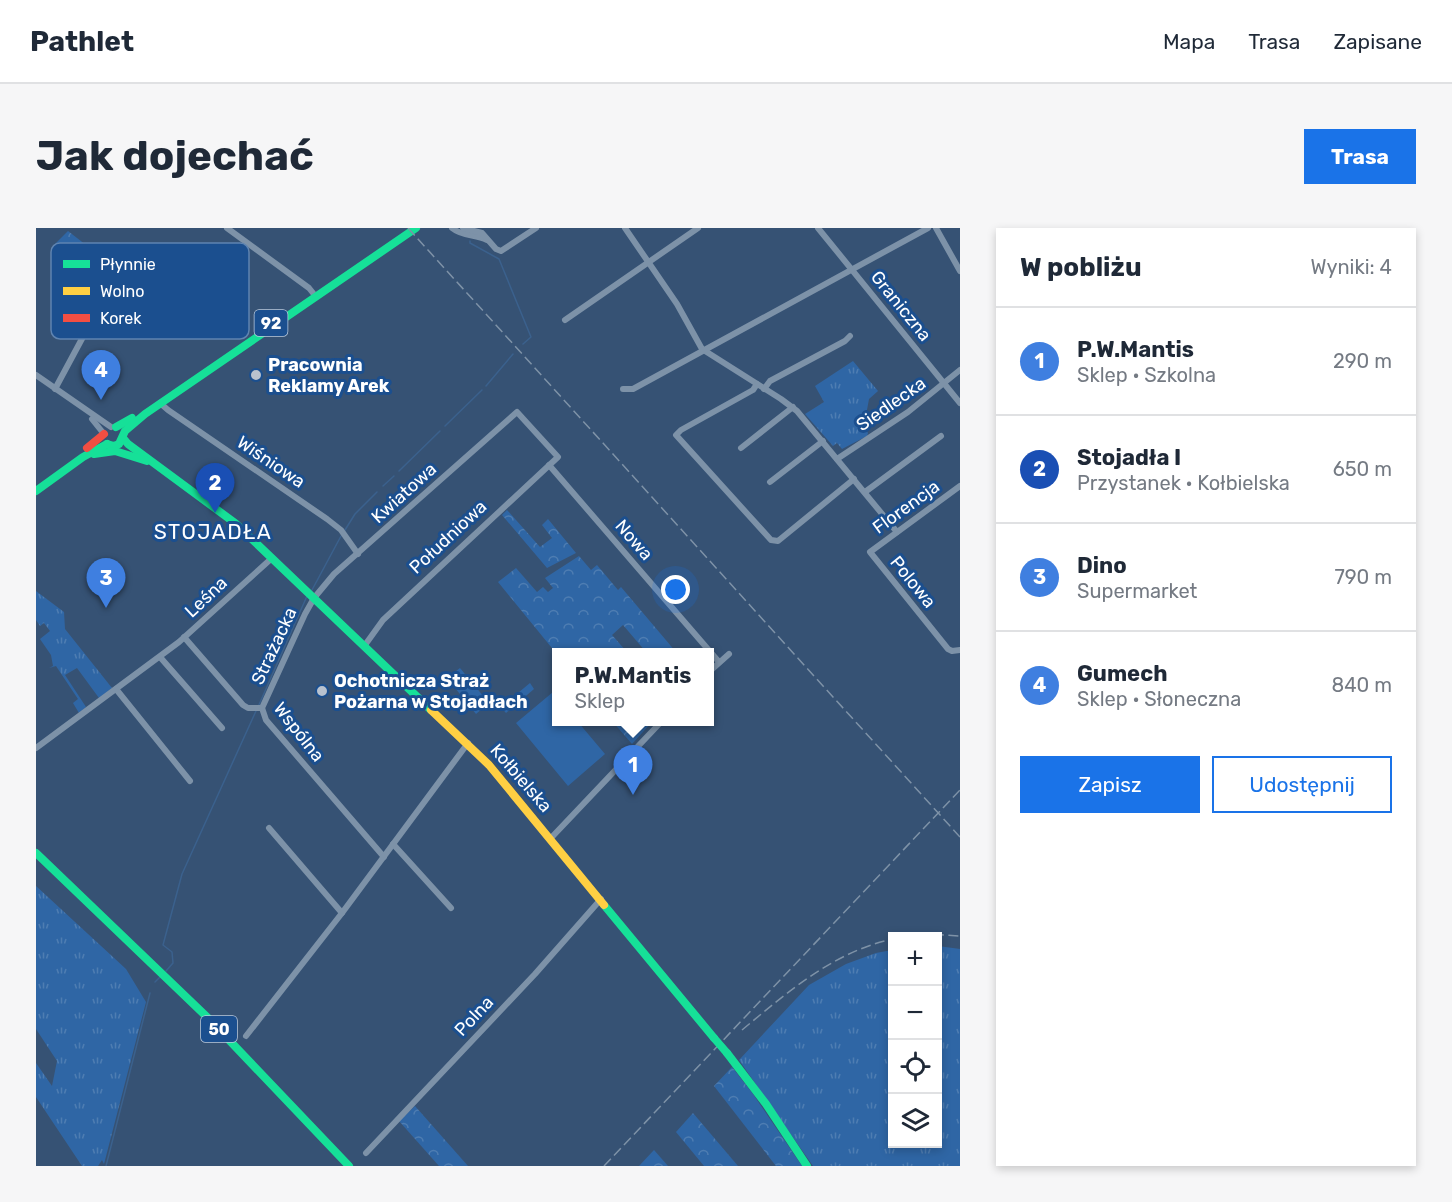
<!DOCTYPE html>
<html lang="pl">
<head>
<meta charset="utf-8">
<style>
	:root { --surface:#fff; --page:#f6f6f7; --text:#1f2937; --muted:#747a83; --line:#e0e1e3; --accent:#1a73e8 }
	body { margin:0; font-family:Rubik,sans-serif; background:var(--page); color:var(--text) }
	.controls { position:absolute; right:18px; bottom:18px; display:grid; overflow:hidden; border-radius:0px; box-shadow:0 3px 9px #0003 }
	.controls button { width:54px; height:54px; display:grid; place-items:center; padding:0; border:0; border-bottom:2px solid var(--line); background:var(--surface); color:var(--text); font:30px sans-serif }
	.you { position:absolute; left:640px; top:362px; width:21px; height:21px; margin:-15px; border:4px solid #fff; border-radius:50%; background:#1a73e8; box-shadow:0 0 0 9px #1a73e833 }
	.badge { display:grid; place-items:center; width:39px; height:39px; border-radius:50%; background:var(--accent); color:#fff; font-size:20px; font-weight:700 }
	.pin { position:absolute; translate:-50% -50px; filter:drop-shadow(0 2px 3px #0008) }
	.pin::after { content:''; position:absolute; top:32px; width:21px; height:18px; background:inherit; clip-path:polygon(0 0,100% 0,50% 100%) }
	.popup { position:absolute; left:516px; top:420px; width:162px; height:78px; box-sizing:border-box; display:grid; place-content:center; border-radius:0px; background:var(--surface); filter:drop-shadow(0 2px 4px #0005); font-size:20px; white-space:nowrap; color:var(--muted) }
	.popup b { font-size:22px; color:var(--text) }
	.popup::after { content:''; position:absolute; left:50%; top:100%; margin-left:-12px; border:12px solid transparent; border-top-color:var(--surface) }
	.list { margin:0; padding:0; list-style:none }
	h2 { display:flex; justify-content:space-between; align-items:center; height:78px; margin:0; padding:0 24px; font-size:26px }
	h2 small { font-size:20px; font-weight:400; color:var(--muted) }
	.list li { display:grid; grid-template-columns:39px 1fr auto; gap:18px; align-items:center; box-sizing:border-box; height:108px; padding:0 24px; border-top:2px solid var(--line) }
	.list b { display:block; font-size:22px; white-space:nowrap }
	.list p { margin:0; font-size:20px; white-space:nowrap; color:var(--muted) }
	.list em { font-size:20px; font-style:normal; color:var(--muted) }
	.actions { display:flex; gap:12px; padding:18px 24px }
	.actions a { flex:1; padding:14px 0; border:2px solid var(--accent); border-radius:0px; text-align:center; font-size:21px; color:var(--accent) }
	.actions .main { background:var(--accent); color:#fff }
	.icon { flex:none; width:33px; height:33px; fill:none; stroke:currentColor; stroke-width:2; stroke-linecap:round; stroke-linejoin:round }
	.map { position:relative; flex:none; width:924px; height:938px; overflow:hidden; border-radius:0px }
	header { display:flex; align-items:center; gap:36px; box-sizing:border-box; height:84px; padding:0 30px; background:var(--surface); border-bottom:2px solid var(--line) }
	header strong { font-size:28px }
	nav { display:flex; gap:33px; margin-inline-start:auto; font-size:21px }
	.intro { display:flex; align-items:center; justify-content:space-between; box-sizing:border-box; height:144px; padding:0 36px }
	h1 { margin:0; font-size:42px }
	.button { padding:15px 27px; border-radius:0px; background:var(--accent); color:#fff; font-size:21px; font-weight:700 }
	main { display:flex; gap:36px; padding:0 36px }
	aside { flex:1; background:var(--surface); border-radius:0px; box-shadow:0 3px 9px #0003 }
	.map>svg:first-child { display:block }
	.grass { fill:url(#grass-tufts) }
	.forest { fill:url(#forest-crowns) }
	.pitch { fill:#2f66a5 }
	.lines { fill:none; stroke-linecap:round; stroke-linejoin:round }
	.stream { stroke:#3b618d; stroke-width:1.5 }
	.street { stroke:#7d92a8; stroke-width:6 }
	.fast { stroke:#16e098; stroke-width:8 }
	.slow { stroke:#ffcf43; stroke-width:8 }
	.jam { stroke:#f24e42; stroke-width:8 }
	.rail { stroke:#7e92a7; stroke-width:1.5; stroke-dasharray:10 4.5; stroke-linecap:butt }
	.fast-bridge { stroke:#16e098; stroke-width:8 }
	.poi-dot { fill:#b9c2ce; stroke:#1b4f8f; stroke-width:2 }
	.labels { text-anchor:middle; stroke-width:6; stroke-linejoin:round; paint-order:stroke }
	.shield { fill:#1b4f8f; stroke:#bbcadd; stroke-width:1.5 }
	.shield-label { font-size:16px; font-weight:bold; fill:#fff }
	.street-label { font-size:18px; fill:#fff; stroke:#1b4f8f }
	.poi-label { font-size:18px; font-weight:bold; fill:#fff; stroke:#1b4f8f; text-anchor:start }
	.quarter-label { font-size:21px; letter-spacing:1.5px; fill:#fff; stroke:#1b4f8f }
	.key { fill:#1b4f8f; stroke:#5f84b1; stroke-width:1.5 }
	.key-label { font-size:16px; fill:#fff }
</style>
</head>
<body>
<header>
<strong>Pathlet</strong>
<nav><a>Mapa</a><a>Trasa</a><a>Zapisane</a></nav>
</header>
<div class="intro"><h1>Jak dojechać</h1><a class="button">Trasa</a></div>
<main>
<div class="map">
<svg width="924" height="938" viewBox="0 0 924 938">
	<defs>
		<pattern id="grass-tufts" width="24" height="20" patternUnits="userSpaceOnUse" patternTransform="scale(1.5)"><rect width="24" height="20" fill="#2f66a5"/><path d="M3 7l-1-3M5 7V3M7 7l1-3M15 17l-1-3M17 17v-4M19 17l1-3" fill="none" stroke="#4e7db2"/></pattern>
		<pattern id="forest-crowns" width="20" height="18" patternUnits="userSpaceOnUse" patternTransform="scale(1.5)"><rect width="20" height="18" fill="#2f66a5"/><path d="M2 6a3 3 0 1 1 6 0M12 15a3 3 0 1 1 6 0" fill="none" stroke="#4e7db2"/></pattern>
	</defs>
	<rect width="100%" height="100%" fill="#365274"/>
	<g class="grass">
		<path d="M817,133L842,163L833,171L828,198L832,205L831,208L806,221L801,215L797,218L769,186L788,174L779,158Z"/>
		<path d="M0,363L28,384L29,401L76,460L63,470L41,440L29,447L50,479L43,485L37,475L42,471L20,438L13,440L17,438L15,427L4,411L14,403L8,395L4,398L0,392Z"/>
		<path d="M494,455L498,461L470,485L465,479Z"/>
		<path d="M0,658L90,741L110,774L68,936L66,932L62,938H46L0,869V835L16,858L21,833L0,801Z"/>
		<path d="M902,718L924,721V938H777L703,832L773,757L810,736L840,725L856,722V916H902Z"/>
	</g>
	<g class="forest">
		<path d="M32,3L86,45L75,63L17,18Z"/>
		<path d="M471,282L504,319L516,310L506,297L512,291L540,325L511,340L466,287Z"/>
		<path d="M543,328L555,342L561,337L582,362L585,359L640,424H610L587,397L576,407L591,424L520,425L462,354L480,340L501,364L507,359L512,364L517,360L509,350Z"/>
		<path d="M577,494H616L596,516Z"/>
		<path d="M696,839L717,866L766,938H740L678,858Z"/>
		<path d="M379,878L432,938H403L363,893Z"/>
		<path d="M657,885L702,938H668L640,904Z"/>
		<path d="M618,922L632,938H603Z"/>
	</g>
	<g class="pitch">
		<path d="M424,440L453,475L440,486L411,450Z"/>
		<path d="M517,464L520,467V494H542L569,526L532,558L480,495Z"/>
	</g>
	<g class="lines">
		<g class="stream">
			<path d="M434,13V15L463,31L495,109L487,116"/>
			<path d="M450,158L477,126"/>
			<path d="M409,198L446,162"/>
			<path d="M363,243L404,203"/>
			<path d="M347,258L358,248"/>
			<path d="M309,302L319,286L341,264"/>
			<path d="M276,362L305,308"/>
			<path d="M222,479L271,368"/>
			<path d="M130,743L137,735L136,724L127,717L146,646L220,483"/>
			<path d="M119,754L124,749"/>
			<path d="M70,938L114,765"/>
		</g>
		<g class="street">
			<path d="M191,0L273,60L277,65"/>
			<path d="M416,0C427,9 439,6 451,12"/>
			<path d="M427,0L446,5L460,21L465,23L500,0"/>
			<path d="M589,0L641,76L666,121L745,171L761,183L861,304"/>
			<path d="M782,0L924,175"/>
			<path d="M900,0L924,43"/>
			<path d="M529,92L662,0"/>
			<path d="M0,147L75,199"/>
			<path d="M721,156L717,162L645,202L640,207L735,312L742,313L818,251"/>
			<path d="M19,161L48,107L86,49"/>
			<path d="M587,161H597L892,0"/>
			<path d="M728,161L734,153L809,113L814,108"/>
			<path d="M124,175L132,182L291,291L305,302L322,326"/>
			<path d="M56,191L68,206"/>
			<path d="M705,220L757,179"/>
			<path d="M801,231L872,184L924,142"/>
			<path d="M513,237L683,434"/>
			<path d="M734,254L787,213"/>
			<path d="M924,258L834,324L912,421L916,423L924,422"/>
			<path d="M829,264L905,208"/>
			<path d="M148,409L207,477L212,480H226"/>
			<path d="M124,429L186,500"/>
			<path d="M674,443L693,426"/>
			<path d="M80,461L154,553"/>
			<path d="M226,480L269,386L278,370L298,346L481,184L522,229L347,392L329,417"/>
			<path d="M226,480L230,492L348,629"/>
			<path d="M0,520L143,414L236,330"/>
			<path d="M233,600L306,685"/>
			<path d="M515,610L625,494"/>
			<path d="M357,616L415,680"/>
			<path d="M210,808L306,685L432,515"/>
			<path d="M330,925L499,746L565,671"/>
		</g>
		<g class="fast">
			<path d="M80,199L96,190"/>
			<path d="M87,210L92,216L199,295L395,482"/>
			<path d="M71,216L78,218L83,216L89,203L109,186L380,0"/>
			<path d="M58,226L79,223L111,233"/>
			<path d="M0,263L47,229L71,216"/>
			<path d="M0,625L173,791L313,938"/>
			<path d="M568,677L678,810"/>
			<path d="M691,825L730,876L771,938"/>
		</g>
		<path class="slow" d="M395,482L453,537L568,677"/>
		<path class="jam" d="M51,220L68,206"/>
		<g class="rail">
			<path d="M372,0L924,609"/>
			<path d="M869,708L893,706L924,708"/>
			<path d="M706,802C753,763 796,725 856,711"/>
			<path d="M568,938L924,562"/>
		</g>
		<path class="fast-bridge" d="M678,810L691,825"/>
	</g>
	<g class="poi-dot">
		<circle cx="220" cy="147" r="6"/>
		<circle cx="286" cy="463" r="6"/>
	</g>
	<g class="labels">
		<g class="shield">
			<rect x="218.5" y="82" width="33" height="26" rx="4.5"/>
			<rect x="165" y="788" width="36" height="26" rx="4.5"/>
		</g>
		<g class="shield-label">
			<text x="235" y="101">92</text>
			<text x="183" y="807">50</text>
		</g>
		<g class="street-label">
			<text transform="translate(865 78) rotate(51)" y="6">Graniczna</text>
			<text transform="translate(855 176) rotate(-35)" y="6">Siedlecka</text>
			<text transform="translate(235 234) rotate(34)" y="6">Wiśniowa</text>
			<text transform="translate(368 265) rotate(-42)" y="6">Kwiatowa</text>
			<text transform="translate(870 279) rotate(-36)" y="6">Florencja</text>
			<text transform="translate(412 309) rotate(-43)" y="6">Południowa</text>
			<text transform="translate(598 312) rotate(49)" y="6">Nowa</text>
			<text transform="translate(877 354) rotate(51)" y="6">Polowa</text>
			<text transform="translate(170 369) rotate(-43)" y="6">Leśna</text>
			<text transform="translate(238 418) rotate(-65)" y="6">Strażacka</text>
			<text transform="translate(263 504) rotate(52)" y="6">Wspólna</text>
			<text transform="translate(485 550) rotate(49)" y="6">Kołbielska</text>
			<text transform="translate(438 788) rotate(-47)" y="6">Polna</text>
		</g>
		<g class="poi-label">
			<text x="232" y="143">Pracownia<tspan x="232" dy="21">Reklamy Arek</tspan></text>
			<text x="298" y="459">Ochotnicza Straż<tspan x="298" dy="21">Pożarna w Stojadłach</tspan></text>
		</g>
		<g class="quarter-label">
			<text x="177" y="311">STOJADŁA</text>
		</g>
	</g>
	<rect x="15" y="15" width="198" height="96" rx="9" class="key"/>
	<rect x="27" y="32" width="27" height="8" fill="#16e098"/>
	<rect x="27" y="59" width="27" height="8" fill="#ffcf43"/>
	<rect x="27" y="86" width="27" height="8" fill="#f24e42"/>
	<g class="key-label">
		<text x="64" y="42">Płynnie</text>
		<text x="64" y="69">Wolno</text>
		<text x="64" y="96">Korek</text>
	</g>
</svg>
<div class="controls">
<button>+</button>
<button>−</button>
<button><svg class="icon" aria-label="locate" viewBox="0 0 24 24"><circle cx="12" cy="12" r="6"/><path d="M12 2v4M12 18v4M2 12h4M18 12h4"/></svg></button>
<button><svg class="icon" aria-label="layers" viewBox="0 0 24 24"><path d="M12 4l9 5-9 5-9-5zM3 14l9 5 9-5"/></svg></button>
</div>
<div class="you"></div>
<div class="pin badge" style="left:597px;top:567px;background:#3f7fe0">1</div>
<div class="popup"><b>P.W.Mantis</b>Sklep</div>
<div class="pin badge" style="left:179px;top:285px;background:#1a4fb4">2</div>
<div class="pin badge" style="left:70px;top:380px;background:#3f7fe0">3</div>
<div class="pin badge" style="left:65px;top:172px;background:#3f7fe0">4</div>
</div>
<aside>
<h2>W pobliżu<small>Wyniki: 4</small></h2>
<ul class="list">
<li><span class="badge" style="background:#3f7fe0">1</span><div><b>P.W.Mantis</b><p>Sklep · Szkolna</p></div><em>290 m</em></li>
<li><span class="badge" style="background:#1a4fb4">2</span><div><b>Stojadła I</b><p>Przystanek · Kołbielska</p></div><em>650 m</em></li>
<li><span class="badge" style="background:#3f7fe0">3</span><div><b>Dino</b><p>Supermarket</p></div><em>790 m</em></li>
<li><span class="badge" style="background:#3f7fe0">4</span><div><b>Gumech</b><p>Sklep · Słoneczna</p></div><em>840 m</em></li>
</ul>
<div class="actions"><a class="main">Zapisz</a><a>Udostępnij</a></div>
</aside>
</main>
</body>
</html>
